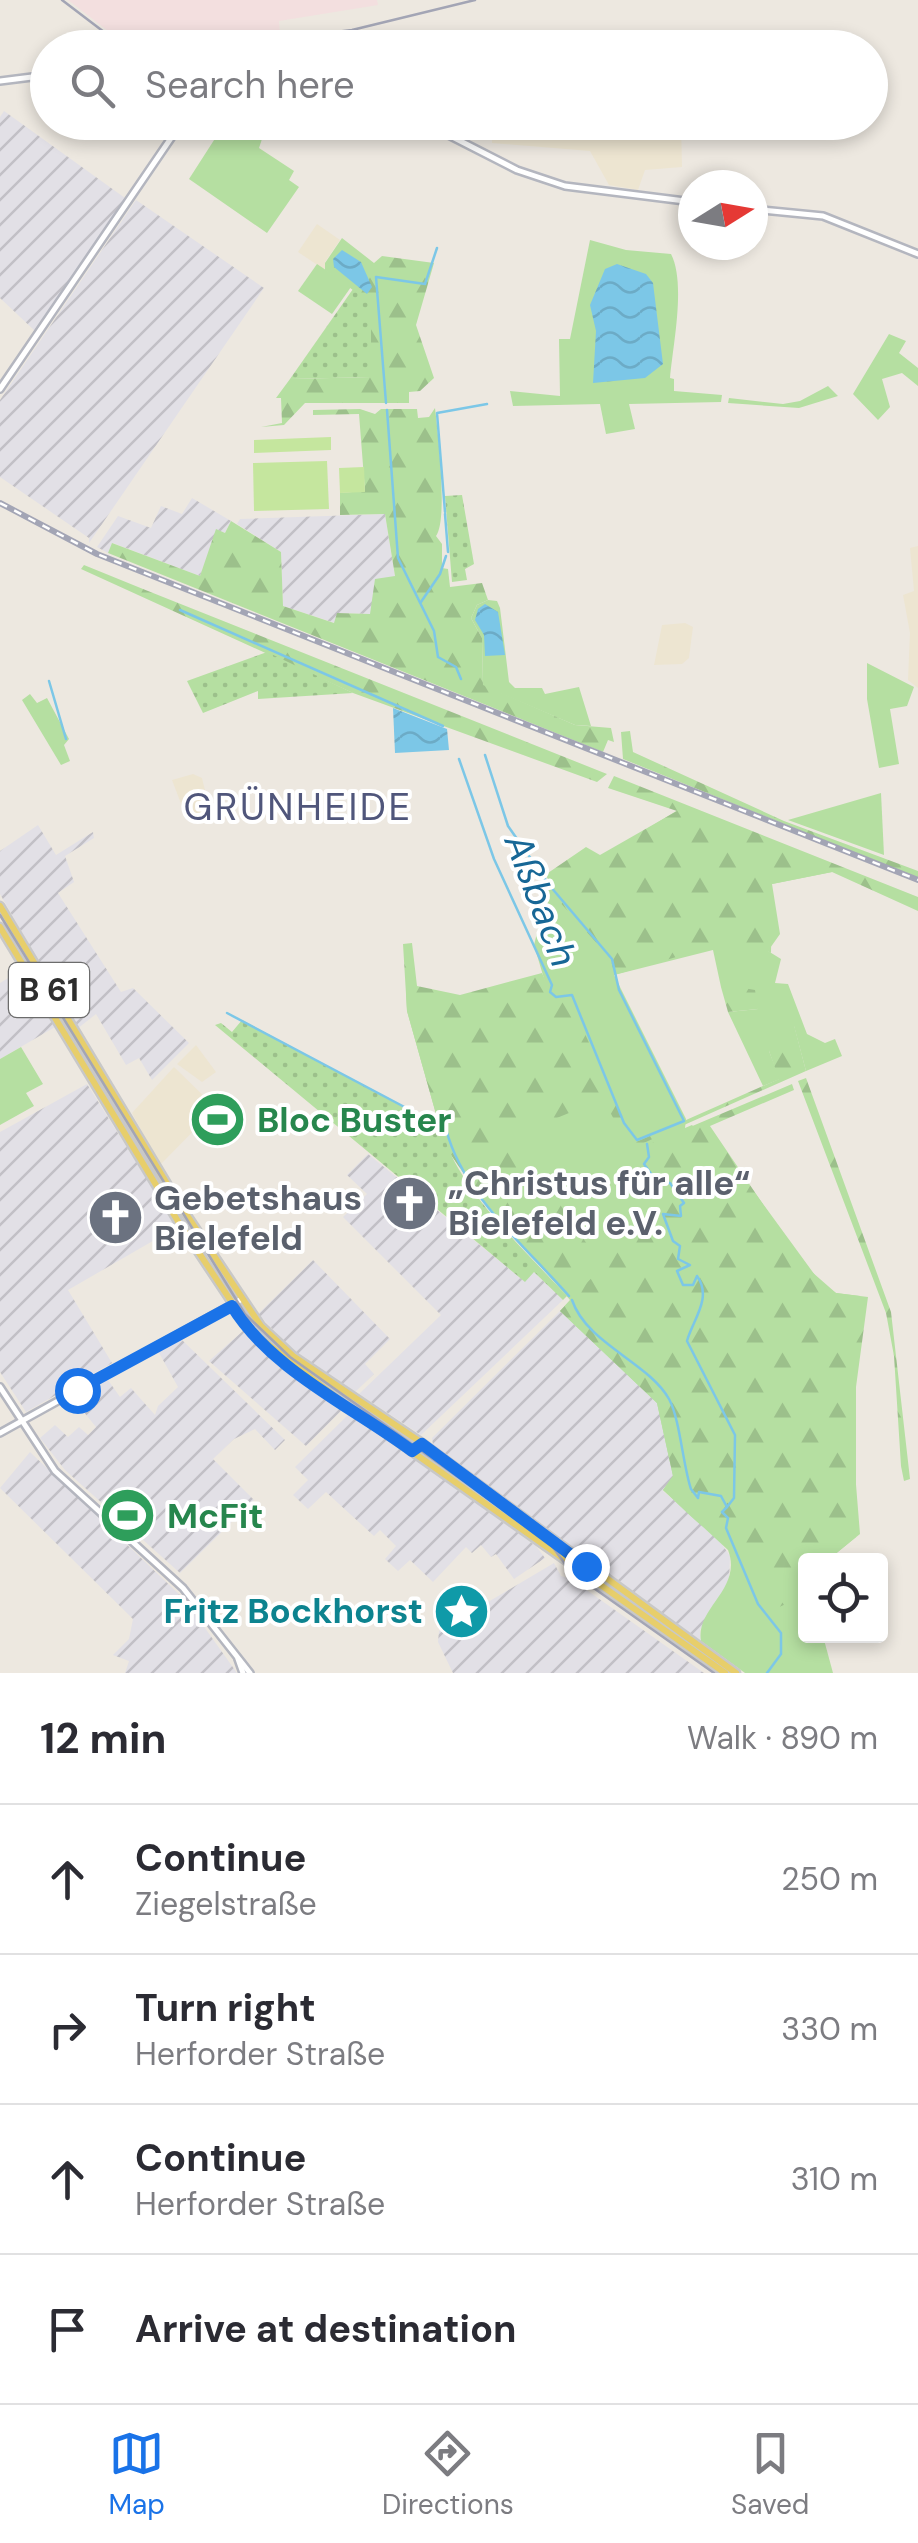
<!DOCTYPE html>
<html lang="en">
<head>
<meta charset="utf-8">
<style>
	:root { --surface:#fff; --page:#f2f2f3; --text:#2b2b33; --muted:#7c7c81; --line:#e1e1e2; --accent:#1a73e8 }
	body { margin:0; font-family:"DM Sans",sans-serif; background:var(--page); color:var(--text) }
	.controls { position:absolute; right:30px; bottom:30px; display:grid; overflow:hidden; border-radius:10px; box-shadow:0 5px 15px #0003 }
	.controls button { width:90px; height:90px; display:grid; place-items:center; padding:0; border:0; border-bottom:2px solid var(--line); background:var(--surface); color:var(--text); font:50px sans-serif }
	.compass { position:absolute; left:678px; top:170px; width:90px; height:90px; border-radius:50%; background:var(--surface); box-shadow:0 5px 15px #0003; rotate:79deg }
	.stop { position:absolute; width:30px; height:30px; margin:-22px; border:8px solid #1a73e8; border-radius:50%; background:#fff }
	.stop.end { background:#1a73e8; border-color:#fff; box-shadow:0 2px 10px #0008 }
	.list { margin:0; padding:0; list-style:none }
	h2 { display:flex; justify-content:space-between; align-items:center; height:130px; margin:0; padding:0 40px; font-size:42px }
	h2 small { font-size:32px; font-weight:400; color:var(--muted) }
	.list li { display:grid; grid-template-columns:65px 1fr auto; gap:30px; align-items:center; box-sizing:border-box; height:150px; padding:0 40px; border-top:2px solid var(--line) }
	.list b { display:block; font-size:38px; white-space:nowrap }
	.list p { margin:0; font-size:32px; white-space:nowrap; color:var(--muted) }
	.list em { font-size:32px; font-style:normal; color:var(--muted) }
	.icon { flex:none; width:55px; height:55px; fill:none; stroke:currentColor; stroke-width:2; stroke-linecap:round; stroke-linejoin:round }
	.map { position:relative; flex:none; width:918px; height:1673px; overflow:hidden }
	.search { position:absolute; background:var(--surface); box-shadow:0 5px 15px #0003; left:30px; right:30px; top:30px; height:110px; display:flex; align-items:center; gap:25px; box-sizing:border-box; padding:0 35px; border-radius:55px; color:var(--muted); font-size:38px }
	.sheet { height:730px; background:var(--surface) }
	nav { display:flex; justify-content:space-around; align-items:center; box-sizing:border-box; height:140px; border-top:2px solid var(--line); background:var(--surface); font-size:28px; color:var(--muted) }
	nav a { display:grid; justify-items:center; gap:5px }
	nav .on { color:var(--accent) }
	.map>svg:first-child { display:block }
	.industrial { fill:url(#industrial-furrows) }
	.education { fill:#ede5d1 }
	.medical { fill:#f3dfdf }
	.grass { fill:#b5dfa1 }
	.forest { fill:url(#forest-firs) }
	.garden { fill:url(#garden-dots) }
	.pitch { fill:#c5e69e }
	.water { fill:url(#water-waves) }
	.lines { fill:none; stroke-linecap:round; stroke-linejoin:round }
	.stream { stroke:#7cc7e7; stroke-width:2.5 }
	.tertiary-casing { stroke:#b4b6bf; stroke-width:10 }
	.secondary-casing { stroke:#b4b6bf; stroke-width:10 }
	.primary-casing { stroke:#c8c8c8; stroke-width:11 }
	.tertiary { stroke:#fff; stroke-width:5 }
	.secondary { stroke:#fff; stroke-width:5 }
	.primary { stroke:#e7ce6b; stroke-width:6 }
	.tram { stroke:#a3a5b5; stroke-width:2.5 }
	.rail-casing { stroke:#a3a5b5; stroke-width:6 }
	.rail { stroke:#fff; stroke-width:2.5; stroke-dasharray:8; stroke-linecap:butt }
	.route { stroke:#1a73e8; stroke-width:12 }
	.labels { text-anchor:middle; stroke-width:8; stroke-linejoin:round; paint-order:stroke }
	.shield { fill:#fff; stroke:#6c6c6c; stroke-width:2.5 }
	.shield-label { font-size:32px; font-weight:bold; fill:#2d2d2d }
	.leisure-label { font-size:35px; font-weight:bold; fill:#27864d; stroke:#fff; text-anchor:start }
	.worship-label { font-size:35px; font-weight:bold; fill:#5b616d; stroke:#fff; text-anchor:start }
	.culture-label { font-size:35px; font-weight:bold; fill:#0d838f; stroke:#fff; text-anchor:end }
	.neighbourhood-label { font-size:38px; letter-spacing:2.5px; fill:#50567b; stroke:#fff }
	.water-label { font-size:38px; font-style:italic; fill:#176796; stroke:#fff }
</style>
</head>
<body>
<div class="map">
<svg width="918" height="1673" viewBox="0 0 918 1673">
	<defs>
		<pattern id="industrial-furrows" width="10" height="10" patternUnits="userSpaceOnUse" patternTransform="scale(2.5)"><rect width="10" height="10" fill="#e2e0e6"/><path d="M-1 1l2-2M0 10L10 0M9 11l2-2" fill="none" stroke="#c2c0c6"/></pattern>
		<pattern id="forest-firs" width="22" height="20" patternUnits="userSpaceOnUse" patternTransform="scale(2.5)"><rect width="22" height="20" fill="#b5dfa1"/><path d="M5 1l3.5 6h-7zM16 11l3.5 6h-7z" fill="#9cc08b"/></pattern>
		<pattern id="garden-dots" width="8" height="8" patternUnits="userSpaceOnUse" patternTransform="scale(2.5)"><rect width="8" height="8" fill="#b5dfa1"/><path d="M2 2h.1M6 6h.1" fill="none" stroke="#9cc08b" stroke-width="1.8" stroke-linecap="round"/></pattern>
		<pattern id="water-waves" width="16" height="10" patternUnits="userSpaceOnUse" patternTransform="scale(2.5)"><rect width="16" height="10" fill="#7cc7e7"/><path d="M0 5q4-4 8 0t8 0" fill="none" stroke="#6cabc6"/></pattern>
	</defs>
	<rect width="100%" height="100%" fill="#ede8e0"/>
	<g class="industrial">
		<path d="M4,111L125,198L35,331L0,298V117Z"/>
		<path d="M136,200L264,288L89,543V538L0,477V400Z"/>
		<path d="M192,498L231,521L225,533L217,530L200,576L113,543L108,553L97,547L118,516L151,528L161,506L182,514Z"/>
		<path d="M385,514L395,577L371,614L338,613L335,623L283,606L281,552L237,524L240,519Z"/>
		<path d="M38,825L56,855L93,832L94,838L65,856L74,882L58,893L121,992L133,988L189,1043L152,1080L139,1058L126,1065L96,1014L77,1029L0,894V851Z"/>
		<path d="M20,971L55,1027L0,1059V983Z"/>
		<path d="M87,1084L177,1227L68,1290L112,1363L26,1412L0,1372V1132Z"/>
		<path d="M368,1154L524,1281L534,1272L563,1300L421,1435L359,1394L441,1315L343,1217L367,1194L347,1175Z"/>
		<path d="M313,1260L390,1339L365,1364L374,1374L355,1392L295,1352L258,1314Z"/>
		<path d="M560,1311L658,1403L674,1476L663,1491L717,1537L730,1556L729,1582L700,1630L701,1641L433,1445L432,1438Z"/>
		<path d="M244,1330L339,1405L341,1411L306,1446L209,1361Z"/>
		<path d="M181,1339L285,1440L275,1450L255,1429L234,1439L213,1459L254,1500L180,1573L65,1470L40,1438L55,1425L68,1437L79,1427L88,1435L96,1427L74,1400L108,1380L120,1397L131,1388L155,1415L158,1406L178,1387L158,1351Z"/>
		<path d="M350,1413L536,1546L545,1558L514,1579L496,1554L491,1557L481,1545L472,1553L466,1547L433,1582L410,1560L398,1571L385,1559L396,1546L380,1530L374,1536L326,1492L308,1509L293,1495L308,1480L295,1467Z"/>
		<path d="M30,1452L185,1600L237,1673H125L129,1661L113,1655L129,1639L133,1619L0,1488Z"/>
		<path d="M554,1563L561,1576L571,1579L704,1673H453L438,1642L439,1631Z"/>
	</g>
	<g class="education">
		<path d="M602,35H627L628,45L690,39V47H601Z"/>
		<path d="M492,123H681L682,167L645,170L638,190L609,185L590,151L492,143Z"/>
		<path d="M317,224L340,240L325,262V270L298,252Z"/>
		<path d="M918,546V688L908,680L910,633L903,595L914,591L910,548Z"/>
		<path d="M685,623L693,627L689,658L682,664L654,665L662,625Z"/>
		<path d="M193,774L202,778L210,811L186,817L172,780Z"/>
		<path d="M196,1045L216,1072L202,1082L177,1064Z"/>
		<path d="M174,1067L216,1108L160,1165L132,1113Z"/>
	</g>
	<path class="medical" d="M68,0H377L378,5L279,21L280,35L178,47L130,48Z"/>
	<g class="grass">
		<path d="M225,123L266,127L259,148L294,171L289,180L299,187L267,233L189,179Z"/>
		<path d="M590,240L626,250L671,254C686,283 673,344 670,378L674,379V391L722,395L721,402L629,404L635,429L606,434L600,404L513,406L510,391L560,396L559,339H570Z"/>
		<path d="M317,264L351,287L332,314L298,291Z"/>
		<path d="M889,334L906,341L899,353L918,368V386L902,373L882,379L890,407L878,420L853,394Z"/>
		<path d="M828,386L838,396L799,408L728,403L729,398L783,404L800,401Z"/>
		<path d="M488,600L497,601L500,608L509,682L515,688H542L545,694L579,687L591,726L575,725L483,686L482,638L471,618L477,605Z"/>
		<path d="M867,663L914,687L907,706L890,709L899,764L879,768L867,699Z"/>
		<path d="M30,694L37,703L47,698L69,739L64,745L70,761L61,765L22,700Z"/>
		<path d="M881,793L884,855L788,820Z"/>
		<path d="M678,810L832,872L772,884L780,934L768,951L781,959L775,983L788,984L807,1034L825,1043L835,1039L842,1056L806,1071L794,1026L769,1051L780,1079L763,1086L728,1012L758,1009L740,990L721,987L713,950L614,975L686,1119L685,1128L692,1125L750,1186L820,1282L836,1293L860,1296L848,1385L860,1534L828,1560H806V1636H823L833,1673H745L701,1641C695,1608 743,1589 728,1550L663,1490L673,1476L657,1403L560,1311L570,1300L477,1193L445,1146L407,1011L406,993L414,990L462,1000L545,982L534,945L548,889Z"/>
		<path d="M21,1047L43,1084L26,1093L34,1106L0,1125V1059Z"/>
	</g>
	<g class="forest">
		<path d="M342,238L374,263L382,256L434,263L416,325L434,378L420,391L409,392V403H305L284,425L261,427L282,423L281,398H276L290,379L371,377V303L325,270V263Z"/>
		<path d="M435,408C438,433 448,520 436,536L442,544V568L448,569L450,587L482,583L488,600L477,605L471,618L482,638L483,685L575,725L611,728L614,742L608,740L603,752L108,553L112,543L200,576L216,529L225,533L231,521L281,552L283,606L334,623L337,613L370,614L375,579L395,576L385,514L340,515V493L365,491L359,414L313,415V410L360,409L375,414L381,409H417L418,418L429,417Z"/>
		<path d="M84,565L143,589L607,774L597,782L353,693L81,569Z"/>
		<path d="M630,731L633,752L784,821L918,871V878L623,759L621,732Z"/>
		<path d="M614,776L918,897V911L832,872L772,884L771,953L763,949H704L614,975L611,959L548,889L553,885L545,875L586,847L600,855L677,811L608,788Z"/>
		<path d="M412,943L417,986L460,995L542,973L546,982L554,981L564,987L634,1143L779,1079L769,1051L771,1034L794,1025L806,1071L630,1149L603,1099L513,1136L600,1263L568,1297L477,1193L445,1146L407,1011L403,944Z"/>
		<path d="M732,986L755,990L758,1009L728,1012L721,987Z"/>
		<path d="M806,1078L891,1312L910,1479L904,1481L901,1466L894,1356L886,1313L798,1081Z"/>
		<path d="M792,1084L794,1090L710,1126L804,1265L836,1293L868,1297L856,1387V1537L828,1560H806L805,1579L797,1580L788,1603L777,1608L768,1600C791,1555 746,1553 717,1536C697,1525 680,1505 663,1490L673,1476L657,1403L560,1311L625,1243L638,1149Z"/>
	</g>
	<g class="garden">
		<path d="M353,289L371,302V377L290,379Z"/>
		<path d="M462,495L474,564L465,569L467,580L452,582L445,496Z"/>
		<path d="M267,652L353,693L258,699V691L203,713L187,681Z"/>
		<path d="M242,1020L442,1128C453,1185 528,1253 567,1296L563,1300L534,1272L525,1282L215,1025L221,1023L232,1032Z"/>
	</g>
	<g class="pitch">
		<path d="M331,437V450L254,453V440Z"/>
		<path d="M327,461L329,509L254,511L253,463Z"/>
		<path d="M364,467L365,492L340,493L339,468Z"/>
	</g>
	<g class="water">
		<path d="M342,250L361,262L372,287L367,294L334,267L333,259Z"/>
		<path d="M617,264L646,274L653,283L663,364L645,378L593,383L596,331L590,305L605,269Z"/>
		<path d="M485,604L498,612L505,655L485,656L484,635L475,620L478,609Z"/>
		<path d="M393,708L447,729L449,750L395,753Z"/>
	</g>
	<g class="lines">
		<g class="stream">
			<path d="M513,48L515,39"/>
			<path d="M487,138L491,122"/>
			<path d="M386,403L376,277L425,284L437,248"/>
			<path d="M387,410L398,558L434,631L438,657L456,667L461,679"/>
			<path d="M445,512L437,413L487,404"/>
			<path d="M445,514L448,552"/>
			<path d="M421,602L440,574L446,556"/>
			<path d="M180,610L443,726"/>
			<path d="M49,681L66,739"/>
			<path d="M459,759L494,859L552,985L550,992L556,997L572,995L624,1123L637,1140L684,1121L619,990L612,959L550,886L508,826L485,755"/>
			<path d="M227,1013L446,1129C463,1195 525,1246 569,1296"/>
			<path d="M647,1144L649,1157L644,1164L657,1182L670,1183L684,1203L680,1206L681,1216L663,1214L673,1241L680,1246L678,1259L690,1265L677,1271L683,1285H693L697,1276C713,1298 692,1321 687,1341L735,1435L734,1498L727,1507"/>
			<path d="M572,1300C587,1344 648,1362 669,1399C680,1419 683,1466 691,1489L698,1498L699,1492L721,1496L727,1507L722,1512L728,1518L726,1528L758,1604L781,1633V1654L767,1673"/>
		</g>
		<defs>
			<g id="tertiary">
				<path d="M0,389L182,122"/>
				<path d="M0,1387L55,1471L183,1588L250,1673"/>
				<path d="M0,1433L242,1299"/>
				<path d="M238,1659L243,1673"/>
			</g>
			<g id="secondary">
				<path d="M0,81L48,75"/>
				<path d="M423,122L517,170L565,186L693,202"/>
				<path d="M753,209L823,216L918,254"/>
			</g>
			<g id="primary">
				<path d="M0,906L178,1202L261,1326L293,1356L422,1443L736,1673"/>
				<path d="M0,927L179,1223L251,1331L349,1407L725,1673"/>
			</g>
		</defs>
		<use href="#tertiary" class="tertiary-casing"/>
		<use href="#secondary" class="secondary-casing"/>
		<use href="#primary" class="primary-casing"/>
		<use href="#tertiary" class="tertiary"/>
		<use href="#secondary" class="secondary"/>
		<use href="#primary" class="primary"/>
		<g class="tram">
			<path d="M62,0L125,48"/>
			<path d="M205,48L352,30L475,0"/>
			<path d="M0,915L245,1314L290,1357L549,1542L571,1572L714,1673"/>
		</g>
		<defs>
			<path id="rail" d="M0,503L97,554L918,880"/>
		</defs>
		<use href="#rail" class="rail-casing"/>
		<use href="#rail" class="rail"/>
	</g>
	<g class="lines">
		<path class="route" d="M77,1390L232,1306C271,1370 353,1407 412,1451L422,1444L586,1566"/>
	</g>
	<defs>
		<symbol id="stadium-disc" viewBox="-11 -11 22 22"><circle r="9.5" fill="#2e9e5b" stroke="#fff"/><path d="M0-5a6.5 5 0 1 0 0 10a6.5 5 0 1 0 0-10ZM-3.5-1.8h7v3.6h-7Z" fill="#fff"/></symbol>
		<symbol id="church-disc" viewBox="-11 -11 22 22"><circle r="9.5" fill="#6b7280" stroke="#fff"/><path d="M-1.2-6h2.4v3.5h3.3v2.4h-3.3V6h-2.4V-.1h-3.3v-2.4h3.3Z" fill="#fff"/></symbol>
		<symbol id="sight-disc" viewBox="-11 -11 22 22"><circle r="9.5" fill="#0f9aa8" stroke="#fff"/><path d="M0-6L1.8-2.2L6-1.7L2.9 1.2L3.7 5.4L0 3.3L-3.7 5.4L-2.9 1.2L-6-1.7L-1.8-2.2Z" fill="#fff"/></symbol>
	</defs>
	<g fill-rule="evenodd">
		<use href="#stadium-disc" x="186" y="1088" width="63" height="63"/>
		<use href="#church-disc" x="378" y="1172" width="63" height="63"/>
		<use href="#church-disc" x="84" y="1186" width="63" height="63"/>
		<use href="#stadium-disc" x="96" y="1484" width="63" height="63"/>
		<use href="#sight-disc" x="430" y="1580" width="63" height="63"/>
	</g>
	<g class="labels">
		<rect class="shield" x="9" y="963" width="80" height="54" rx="8"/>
		<g class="shield-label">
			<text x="49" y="1001">B 61</text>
		</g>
		<g class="leisure-label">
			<text x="257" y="1132">Bloc Buster</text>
			<text x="167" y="1528">McFit</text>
		</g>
		<g class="worship-label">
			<text x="448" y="1195">„Christus für alle“<tspan x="448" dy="40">Bielefeld e.V.</tspan></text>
			<text x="154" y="1210">Gebetshaus<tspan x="154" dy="40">Bielefeld</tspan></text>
		</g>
		<g class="culture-label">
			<text x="423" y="1623">Fritz Bockhorst</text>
		</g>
		<g class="neighbourhood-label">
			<text x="298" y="820">GRÜNHEIDE</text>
		</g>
		<g class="water-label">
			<text transform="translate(541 900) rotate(69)" y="13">Aßbach</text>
		</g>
	</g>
</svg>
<div class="controls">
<button><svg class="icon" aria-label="locate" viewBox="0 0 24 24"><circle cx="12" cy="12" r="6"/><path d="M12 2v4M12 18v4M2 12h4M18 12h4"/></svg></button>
</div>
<svg class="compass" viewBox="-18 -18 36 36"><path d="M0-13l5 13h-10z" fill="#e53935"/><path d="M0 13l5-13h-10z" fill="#7c7c81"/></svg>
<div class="stop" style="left:77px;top:1390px"></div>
<div class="stop end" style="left:586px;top:1566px"></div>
<div class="search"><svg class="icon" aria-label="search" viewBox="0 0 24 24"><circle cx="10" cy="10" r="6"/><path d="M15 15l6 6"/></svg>Search here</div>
</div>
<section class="sheet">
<h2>12 min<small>Walk · 890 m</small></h2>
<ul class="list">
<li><svg class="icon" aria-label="ahead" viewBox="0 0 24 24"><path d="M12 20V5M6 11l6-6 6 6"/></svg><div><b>Continue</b><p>Ziegelstraße</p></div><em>250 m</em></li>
<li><svg class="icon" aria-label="right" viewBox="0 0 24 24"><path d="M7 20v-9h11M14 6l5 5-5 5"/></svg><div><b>Turn right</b><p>Herforder Straße</p></div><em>330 m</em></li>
<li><svg class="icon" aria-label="ahead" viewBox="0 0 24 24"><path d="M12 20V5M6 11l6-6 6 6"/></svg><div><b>Continue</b><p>Herforder Straße</p></div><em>310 m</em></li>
<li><svg class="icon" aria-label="arrive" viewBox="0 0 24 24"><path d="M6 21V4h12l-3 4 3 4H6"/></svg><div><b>Arrive at destination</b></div></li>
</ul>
</section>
<nav>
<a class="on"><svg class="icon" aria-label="map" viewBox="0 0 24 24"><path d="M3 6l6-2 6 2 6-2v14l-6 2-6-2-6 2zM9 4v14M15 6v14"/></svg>Map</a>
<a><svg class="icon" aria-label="directions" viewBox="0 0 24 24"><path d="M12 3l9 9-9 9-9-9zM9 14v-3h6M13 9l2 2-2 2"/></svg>Directions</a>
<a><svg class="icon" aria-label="saved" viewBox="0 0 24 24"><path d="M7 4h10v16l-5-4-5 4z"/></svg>Saved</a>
</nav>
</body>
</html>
